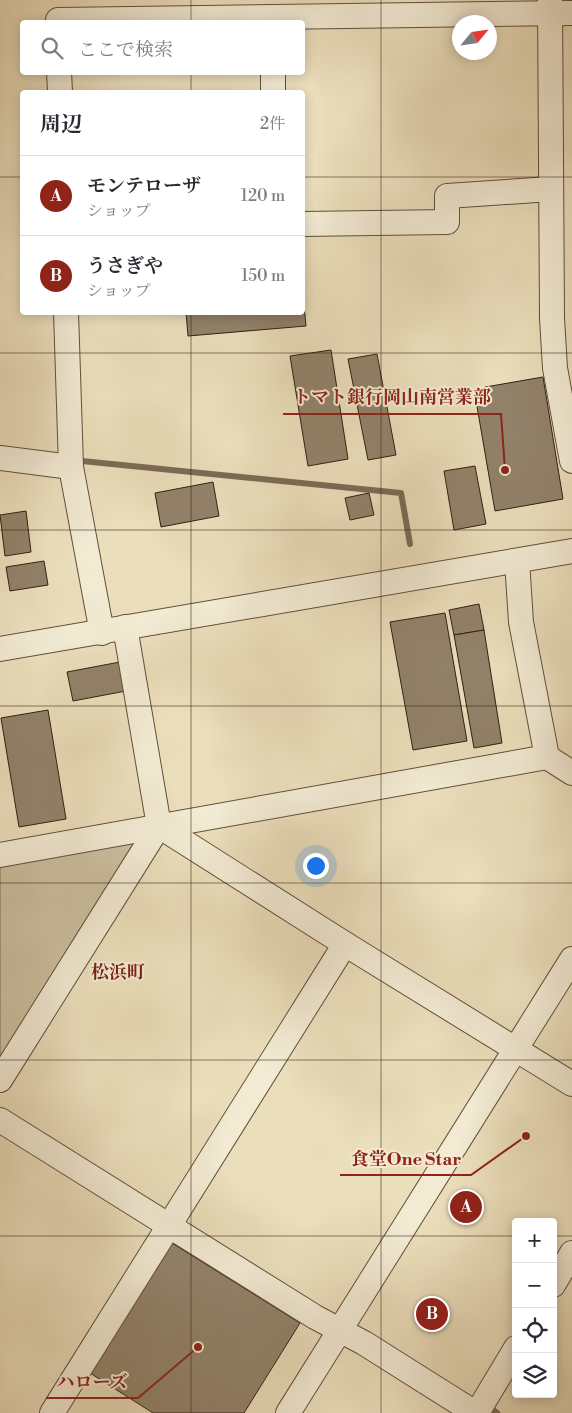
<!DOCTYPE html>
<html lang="ja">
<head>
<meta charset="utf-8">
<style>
	:root { --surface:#fff; --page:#f7f7f7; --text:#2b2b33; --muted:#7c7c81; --line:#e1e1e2; --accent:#8f2418 }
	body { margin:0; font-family:"Libre Bodoni","Noto Serif JP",serif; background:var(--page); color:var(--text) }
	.controls { position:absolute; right:15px; bottom:15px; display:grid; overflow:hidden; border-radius:5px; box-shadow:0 2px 12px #0003 }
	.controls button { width:45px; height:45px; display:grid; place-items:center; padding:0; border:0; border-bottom:1px solid var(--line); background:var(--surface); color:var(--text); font:25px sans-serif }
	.compass { position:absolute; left:452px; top:15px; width:45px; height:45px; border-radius:50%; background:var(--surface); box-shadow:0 2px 12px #0003; rotate:61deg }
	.you { position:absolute; left:315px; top:865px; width:18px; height:18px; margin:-12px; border:4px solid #fff; border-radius:50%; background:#1a73e8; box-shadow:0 0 0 8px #1a73e833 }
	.badge { display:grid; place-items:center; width:32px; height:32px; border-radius:50%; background:var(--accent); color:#fff; font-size:16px; font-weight:700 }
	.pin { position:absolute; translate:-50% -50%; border:2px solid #fff; box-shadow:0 1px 5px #0006 }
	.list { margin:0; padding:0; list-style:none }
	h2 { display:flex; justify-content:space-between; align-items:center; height:65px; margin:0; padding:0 20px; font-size:21px }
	h2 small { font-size:16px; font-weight:400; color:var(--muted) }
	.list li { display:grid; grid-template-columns:32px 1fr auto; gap:15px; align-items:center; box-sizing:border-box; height:80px; padding:0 20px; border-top:1px solid var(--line) }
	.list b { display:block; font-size:19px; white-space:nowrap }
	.list p { margin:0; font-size:16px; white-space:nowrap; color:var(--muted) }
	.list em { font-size:16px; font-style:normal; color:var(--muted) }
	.icon { flex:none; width:28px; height:28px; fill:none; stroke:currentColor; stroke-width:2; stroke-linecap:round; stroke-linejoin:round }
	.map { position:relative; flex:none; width:572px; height:1413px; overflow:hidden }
	.search { position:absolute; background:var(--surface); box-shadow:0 2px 12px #0003; left:20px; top:20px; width:285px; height:55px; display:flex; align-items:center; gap:12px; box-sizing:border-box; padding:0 18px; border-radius:5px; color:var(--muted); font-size:19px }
	.panel { position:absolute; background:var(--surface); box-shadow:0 2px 12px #0003; left:20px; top:90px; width:285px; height:225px; border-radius:5px }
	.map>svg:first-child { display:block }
	.green { fill:#cbbe9e; stroke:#7e6e58 }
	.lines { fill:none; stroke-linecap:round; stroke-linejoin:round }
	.stream { stroke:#7b6b55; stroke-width:6 }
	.building { fill:#92826a; stroke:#311f12 }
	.minor-casing { stroke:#604f3c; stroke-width:26 }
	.minor { stroke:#f2ead3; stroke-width:24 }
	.grid { fill:none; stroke:#311f12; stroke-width:1; stroke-opacity:0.55 }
	.labels { text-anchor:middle; stroke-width:4; stroke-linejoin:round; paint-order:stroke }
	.neighbourhood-label { font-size:18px; font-weight:bold; fill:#7a1f14; stroke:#f2ead3 }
	.leader { fill:none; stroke:#8f2418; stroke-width:2 }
	.callout-dot { fill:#8f2418; stroke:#f2ead3; stroke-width:2 }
	.callout-label { font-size:18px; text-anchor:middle; font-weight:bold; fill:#8f2418; stroke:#f2ead3; stroke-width:4; stroke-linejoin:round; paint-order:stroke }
</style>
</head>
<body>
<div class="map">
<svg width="572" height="1413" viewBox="0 0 572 1413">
	<rect width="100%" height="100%" fill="#ebdebb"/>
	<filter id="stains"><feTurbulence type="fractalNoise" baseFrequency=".004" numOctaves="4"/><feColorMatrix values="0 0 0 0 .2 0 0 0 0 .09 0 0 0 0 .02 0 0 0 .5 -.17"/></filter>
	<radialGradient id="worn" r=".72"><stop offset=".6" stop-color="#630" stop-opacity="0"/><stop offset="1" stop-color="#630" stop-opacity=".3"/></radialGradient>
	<path class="green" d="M136,840L0,1068V866Z"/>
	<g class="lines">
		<g class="stream">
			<path d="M82,461L401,493L410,544"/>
			<path d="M487,1410L489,1407L497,1413"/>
		</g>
	</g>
	<g class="building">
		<path d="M302,284L306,326L188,336L186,312H302Z"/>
		<path d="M331,350L348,459L308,466L290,356Z"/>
		<path d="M377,354L396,455L368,460L348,359Z"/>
		<path d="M543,377L563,499L495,511L474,389Z"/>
		<path d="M475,466L486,524L454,530L444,471Z"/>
		<path d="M213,482L219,516L161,527L155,493Z"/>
		<path d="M369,493L374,515L350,520L345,498Z"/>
		<path d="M26,511L31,552L5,556L0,515Z"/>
		<path d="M44,561L48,585L10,591L6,567Z"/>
		<path d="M479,604L484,630L454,635L449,610Z"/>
		<path d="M445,613L467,741L413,750L390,622Z"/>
		<path d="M484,630L502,743L474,748L454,635Z"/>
		<path d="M120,662L126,691L73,701L67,672Z"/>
		<path d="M48,710L66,819L19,827L1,718Z"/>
		<path d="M172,1243L300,1323L244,1413H153L90,1373Z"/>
	</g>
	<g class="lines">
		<defs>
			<g id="minor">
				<path d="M550,0L552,318L555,368L572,461"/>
				<path d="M58,20L572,13"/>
				<path d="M59,72L60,92"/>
				<path d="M273,72V92"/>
				<path d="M302,224L447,222V196L551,189"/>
				<path d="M66,312L71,467L102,633"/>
				<path d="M0,458L71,467"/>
				<path d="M517,561L521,622L547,757"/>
				<path d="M0,649L572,551"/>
				<path d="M159,826L345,944L572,1084"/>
				<path d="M0,855L547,757L572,773"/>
				<path d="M0,1080L159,826L125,627"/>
				<path d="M0,1120L315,1317L364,1343L475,1413"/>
				<path d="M553,1285L572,1253"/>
				<path d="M52,1413L345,944"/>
				<path d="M288,1413L572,959"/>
				<path d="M477,1413L516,1348"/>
			</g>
		</defs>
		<use href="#minor" class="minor-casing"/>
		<use href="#minor" class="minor"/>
	</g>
	<path class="grid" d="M191,0V22M381,0V1413M191,72V92M0,177H22M302,177H572M191,312V1413M0,353H572M0,530H572M0,706H572M0,883H572M0,1060H572M0,1236H516M553,1236H572"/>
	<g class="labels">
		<g class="neighbourhood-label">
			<text x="118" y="978">松浜町</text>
		</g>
	</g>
	<path class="leader" d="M505 470L501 414H283M526 1136L471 1175H340M198 1347L138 1398H46"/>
	<g class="callout-dot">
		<circle cx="505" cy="470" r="5"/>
		<circle cx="526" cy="1136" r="5"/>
		<circle cx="198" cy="1347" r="5"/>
	</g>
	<g class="callout-label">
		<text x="392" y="403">トマト銀行岡山南営業部</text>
		<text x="406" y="1165">食堂One Star</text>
		<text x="92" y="1388">ハローズ</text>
	</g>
	<rect width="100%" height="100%" filter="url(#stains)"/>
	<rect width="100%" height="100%" fill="url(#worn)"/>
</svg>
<div class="controls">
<button>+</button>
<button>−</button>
<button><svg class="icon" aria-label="locate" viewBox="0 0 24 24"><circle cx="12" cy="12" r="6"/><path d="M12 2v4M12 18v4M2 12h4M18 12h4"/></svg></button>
<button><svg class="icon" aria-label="layers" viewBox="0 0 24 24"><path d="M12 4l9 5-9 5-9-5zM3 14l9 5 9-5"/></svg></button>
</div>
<svg class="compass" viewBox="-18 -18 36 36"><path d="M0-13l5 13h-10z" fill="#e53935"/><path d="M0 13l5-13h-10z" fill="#7c7c81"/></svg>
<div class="you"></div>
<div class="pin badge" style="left:466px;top:1207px">A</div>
<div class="pin badge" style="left:432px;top:1314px">B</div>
<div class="search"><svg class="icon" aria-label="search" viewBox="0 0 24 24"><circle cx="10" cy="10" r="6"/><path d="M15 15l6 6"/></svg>ここで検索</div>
<section class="panel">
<h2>周辺<small>2件</small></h2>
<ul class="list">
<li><span class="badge">A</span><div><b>モンテローザ</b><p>ショップ</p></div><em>120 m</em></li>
<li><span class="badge">B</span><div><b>うさぎや</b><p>ショップ</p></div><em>150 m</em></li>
</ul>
</section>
</div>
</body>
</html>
